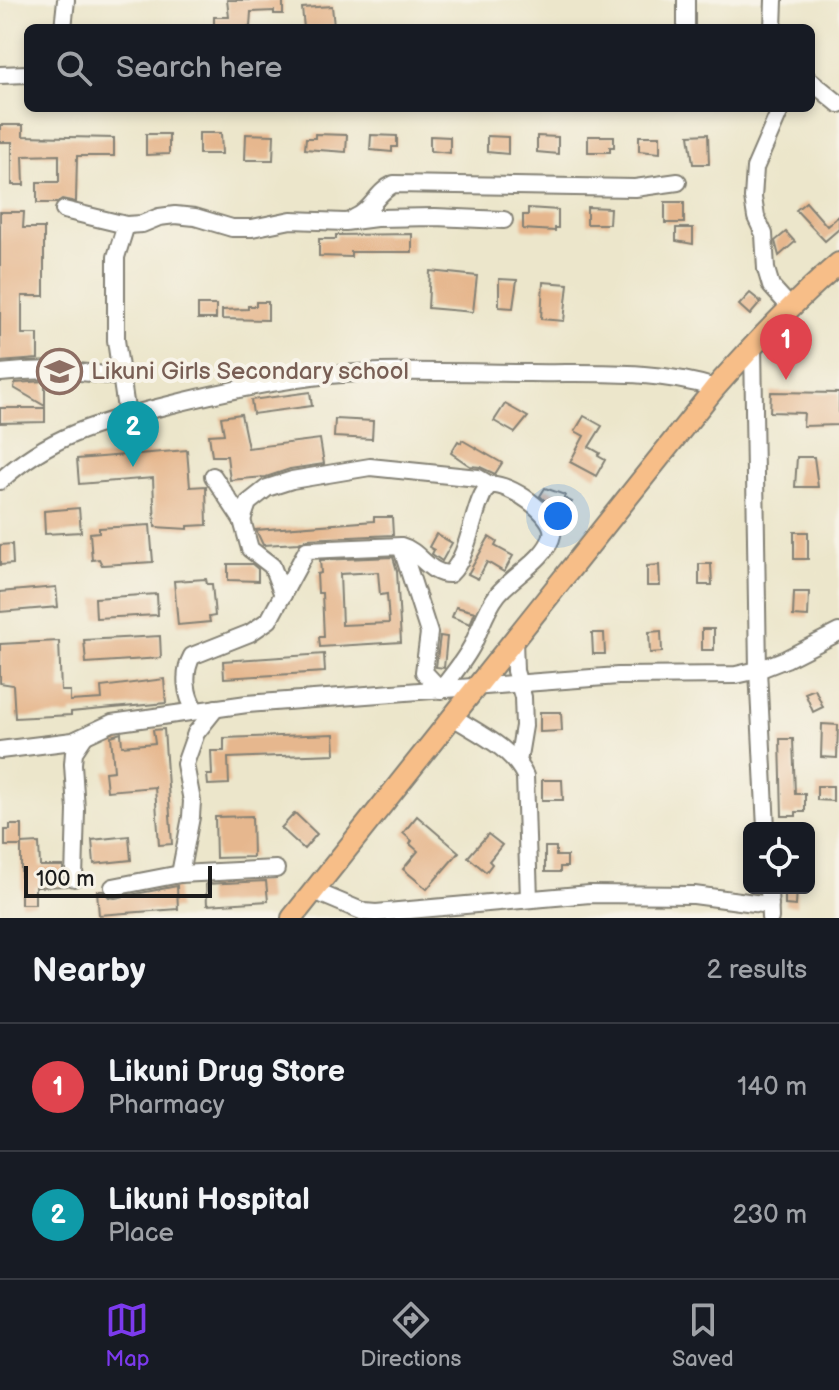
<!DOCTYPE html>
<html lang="en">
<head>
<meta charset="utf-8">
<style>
	:root { --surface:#171b24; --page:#20242c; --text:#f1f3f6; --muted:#9ea1a6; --line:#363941; --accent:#7c3aed }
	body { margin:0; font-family:"Balsamiq Sans",sans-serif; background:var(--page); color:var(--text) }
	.controls { position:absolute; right:24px; bottom:24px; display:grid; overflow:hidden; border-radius:12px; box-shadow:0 4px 12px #0003 }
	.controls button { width:72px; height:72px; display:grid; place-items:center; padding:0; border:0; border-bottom:2px solid var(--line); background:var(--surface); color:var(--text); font:40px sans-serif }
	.scale { position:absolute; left:24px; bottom:20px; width:188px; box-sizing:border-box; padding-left:8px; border:4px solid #1c1c1c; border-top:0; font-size:22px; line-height:28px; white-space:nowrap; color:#1c1c1c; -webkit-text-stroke:6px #f7f3e8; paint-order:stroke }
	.you { position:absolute; left:558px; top:516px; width:28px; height:28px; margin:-20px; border:6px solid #fff; border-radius:50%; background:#1a73e8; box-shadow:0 0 0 12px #1a73e833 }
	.badge { display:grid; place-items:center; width:52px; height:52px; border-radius:50%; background:var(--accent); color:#fff; font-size:26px; font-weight:700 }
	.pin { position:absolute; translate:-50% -66px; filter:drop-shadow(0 2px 4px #0008) }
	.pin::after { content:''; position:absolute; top:42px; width:28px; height:24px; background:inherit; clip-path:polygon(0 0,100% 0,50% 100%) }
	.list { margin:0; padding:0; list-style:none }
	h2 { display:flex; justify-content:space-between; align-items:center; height:104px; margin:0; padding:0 32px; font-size:34px }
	h2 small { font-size:26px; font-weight:400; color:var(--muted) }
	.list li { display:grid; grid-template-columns:52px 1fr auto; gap:24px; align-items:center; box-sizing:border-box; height:128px; padding:0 32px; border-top:2px solid var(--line) }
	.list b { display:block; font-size:30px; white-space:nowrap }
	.list p { margin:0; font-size:26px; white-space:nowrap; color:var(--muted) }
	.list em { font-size:26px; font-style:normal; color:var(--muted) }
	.icon { flex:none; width:44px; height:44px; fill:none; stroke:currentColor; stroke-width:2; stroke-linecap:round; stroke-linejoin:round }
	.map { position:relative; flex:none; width:839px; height:918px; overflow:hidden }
	.search { position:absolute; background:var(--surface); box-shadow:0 4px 12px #0003; left:24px; right:24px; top:24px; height:88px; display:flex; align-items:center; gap:20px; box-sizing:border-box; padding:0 28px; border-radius:12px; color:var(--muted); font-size:30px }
	.sheet { height:360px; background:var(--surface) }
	nav { display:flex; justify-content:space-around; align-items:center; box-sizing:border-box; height:112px; border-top:2px solid var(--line); background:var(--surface); font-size:22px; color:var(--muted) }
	nav a { display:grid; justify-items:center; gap:4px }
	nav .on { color:var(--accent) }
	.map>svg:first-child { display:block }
	.building { fill:#e6b78e; fill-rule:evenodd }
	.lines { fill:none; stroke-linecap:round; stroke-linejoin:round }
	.minor-casing { stroke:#848174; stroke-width:20 }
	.major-casing { stroke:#848174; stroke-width:24 }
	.minor { stroke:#fff; stroke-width:16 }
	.major { stroke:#f7be88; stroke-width:20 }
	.labels { text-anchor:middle; stroke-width:8; stroke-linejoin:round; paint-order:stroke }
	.education-label { font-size:24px; fill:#785e54; stroke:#f7f3e8; text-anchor:start }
</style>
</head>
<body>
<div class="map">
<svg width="839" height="918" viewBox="0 0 839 918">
	<rect width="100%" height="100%" fill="#f7f3e8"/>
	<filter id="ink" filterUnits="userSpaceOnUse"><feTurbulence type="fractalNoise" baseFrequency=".0125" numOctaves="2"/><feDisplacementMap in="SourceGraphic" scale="16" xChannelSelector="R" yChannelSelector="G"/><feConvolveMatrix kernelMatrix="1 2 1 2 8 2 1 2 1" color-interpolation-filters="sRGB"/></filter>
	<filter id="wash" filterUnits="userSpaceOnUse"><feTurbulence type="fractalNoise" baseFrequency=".006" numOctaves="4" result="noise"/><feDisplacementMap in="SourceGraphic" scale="32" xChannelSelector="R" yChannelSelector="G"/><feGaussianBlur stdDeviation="1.8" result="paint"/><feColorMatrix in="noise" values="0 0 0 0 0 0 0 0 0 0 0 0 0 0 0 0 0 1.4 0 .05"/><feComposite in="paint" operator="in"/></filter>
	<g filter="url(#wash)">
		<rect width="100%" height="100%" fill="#ece6cb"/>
		<g id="blocks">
			<g class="building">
				<path d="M227,0H283V14H274V11L251,12L250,27L214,28V17H229Z"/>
				<path d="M332,6L334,26L304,28L302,8Z"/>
				<path d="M0,125H23V136L114,138V156H77L76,202L62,199L56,203H37V182H59V155L23,156L24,185H12V142H0Z"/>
				<path d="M199,133H221L222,154H199Z"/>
				<path d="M146,134H169V154L146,155Z"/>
				<path d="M246,134L274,135L273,160H245Z"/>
				<path d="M315,134L347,135L346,152L305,149L306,138H315Z"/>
				<path d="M708,134L709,164H693L689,135Z"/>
				<path d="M371,135L397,136V147H392V152L370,150Z"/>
				<path d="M430,136L450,137V153L430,151Z"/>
				<path d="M487,136L508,137V154L487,152Z"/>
				<path d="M537,136L558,137V154L537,152Z"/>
				<path d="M588,136H614V147H610V152H588Z"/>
				<path d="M639,136H660V153L639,151Z"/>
				<rect x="665" y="202" width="19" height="21"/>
				<path d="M806,202L827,226L839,216V229L825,241L796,210Z"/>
				<path d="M587,207L610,208L609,224H587Z"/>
				<path d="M528,208L558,210V228H555V231L523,229V215H528Z"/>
				<path d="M0,212H24L23,228H44V296H22V334H38V359L0,362Z"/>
				<path d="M676,228H693V244L676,241Z"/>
				<path d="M786,232L795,242L779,256L775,241Z"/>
				<path d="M412,234V252H351V257L319,256V239H336V235Z"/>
				<path d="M430,271L477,276L473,312L428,308Z"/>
				<path d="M499,279L517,280L513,308L499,307Z"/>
				<path d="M543,282L568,284L564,321L541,319Z"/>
				<path d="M750,293L761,302L750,315L739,305Z"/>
				<path d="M256,302H268V320L222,319V310L248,309V306H256Z"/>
				<rect x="198" y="305" width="18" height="14"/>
				<path d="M45,381V406L14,388L15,383Z"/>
				<path d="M310,392L312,406L253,414L251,400Z"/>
				<path d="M771,392L839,393V425L803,426L804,413L770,412Z"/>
				<path d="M505,404L528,417L515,433L494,421Z"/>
				<path d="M0,408H45V422L0,423Z"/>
				<path d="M241,414L248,448L320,439L324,464L290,469L266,477L230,480L227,456H212L209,435L224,434L221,417Z"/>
				<path d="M584,416L602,426L589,447L600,453L598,456L605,460L596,476L570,462L584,436L575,431Z"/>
				<path d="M335,419L373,421L372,439L334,437Z"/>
				<path d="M462,440L502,463L495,474L480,467L470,466L451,453L458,441L461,443Z"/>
				<path d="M187,450L190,487L206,486L207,525L188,526V529L155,527L153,478L79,484L77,459Z"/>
				<path d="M797,457H814L818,487H795Z"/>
				<path d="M545,488L565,495L564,498L572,502L563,518L540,496Z"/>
				<path d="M79,508L81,532L45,534L44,511Z"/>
				<path d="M374,517H392L393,535L307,539L299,543L263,545L256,530L374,521Z"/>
				<path d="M150,525L153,562L102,565L99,559L92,560L90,533L99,532V528Z"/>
				<rect x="794" y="532" width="14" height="27"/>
				<path d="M436,534L452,543L442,561L432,554L434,550L429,547Z"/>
				<path d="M489,537L497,542L495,546L513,556L504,572L487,562L478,579L468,574Z"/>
				<path d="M12,544L13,564L0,565V545Z"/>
				<path d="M393,557L397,571L401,642L320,647L319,637H324L322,593H318L317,574L321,573L320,560ZM378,572L380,595L387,594L389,623L342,625L340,574Z"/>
				<path d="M228,564H252L258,569V581L228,580Z"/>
				<path d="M699,564H711L712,585H699Z"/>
				<path d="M659,565L660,586H647V566Z"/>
				<path d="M206,579L207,584H212L215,616L209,617L210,622L178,625L174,581Z"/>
				<path d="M56,587L58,607L0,612V592Z"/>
				<path d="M794,592H809L808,617L793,616Z"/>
				<path d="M157,594L158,615L96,618L95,598Z"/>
				<path d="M456,607L475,612L470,624L452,617Z"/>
				<rect x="702" y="629" width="12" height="21"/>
				<path d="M661,631L662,652L650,653L649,632Z"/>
				<path d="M592,633H604L605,654H593Z"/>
				<path d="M160,636L161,658L86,663L84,640Z"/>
				<path d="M440,636L447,637L444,668L436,667Z"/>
				<path d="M59,641L61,691H70V701L102,699L101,687L164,679L166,703L71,712V715L15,718L13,685L0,683V644Z"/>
				<path d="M324,654L325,672L224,678L223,661Z"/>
				<path d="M815,689L823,707L813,712L805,693Z"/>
				<path d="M540,712H561L562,731L540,732Z"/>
				<path d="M822,724L838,725L837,758L821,757Z"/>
				<path d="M164,729L172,844L159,845L155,787L107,791L105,772L114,771L111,736L121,733L122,746L155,743L153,730Z"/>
				<path d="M334,734L335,754L228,758L229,784L208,785L207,775H212L211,751H224V738Z"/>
				<path d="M780,739H793L795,794H805V812H796V816H782Z"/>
				<path d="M542,780H562L563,800H542Z"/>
				<path d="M817,786H833V801L817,800Z"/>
				<path d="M295,813L317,834L304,849L281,828Z"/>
				<path d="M252,816L253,857L216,858L215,817Z"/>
				<path d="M417,816L459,852L427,889L403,869L418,851L410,844L412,841L403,833Z"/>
				<path d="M10,825H22V844L39,843L40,866H63V878L67,886L35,887V904H21V846H5V830H10Z"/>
				<path d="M488,834L502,845L489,861L492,864L486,872L468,857Z"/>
				<path d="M129,836L131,860L94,864L92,840Z"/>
				<path d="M545,847H556V856H567V867H560V872H545Z"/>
				<path d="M266,881L268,901L207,905L206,884Z"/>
				<path d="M177,886L178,909L99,915L97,891H103L109,897L115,898Z"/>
				<path d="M785,888H797L796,906L785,905Z"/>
			</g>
		</g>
	</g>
	<g filter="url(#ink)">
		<use href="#blocks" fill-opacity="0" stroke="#848174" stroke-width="2"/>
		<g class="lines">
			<defs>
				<g id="minor">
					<path d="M686,0V28"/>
					<path d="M63,28L66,0"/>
					<path d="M773,28L774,0"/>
					<path d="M0,75L28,74"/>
					<path d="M811,81L839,104"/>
					<path d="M781,108L755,168L753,198L756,217L764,234L766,269L771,286L790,307"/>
					<path d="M64,210L126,225L142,224L159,217L175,215L195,217L232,228H252L291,220L345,222L376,218L435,217L504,220"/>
					<path d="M354,218C372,211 376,192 394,184L635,188L678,182"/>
					<path d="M126,225L116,257V340L127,416"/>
					<path d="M753,344L758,670L766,828"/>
					<path d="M0,373C44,368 79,370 123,378"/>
					<path d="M213,476L242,520L250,549L272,566L283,595"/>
					<path d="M0,481C48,437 95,424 157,408C214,393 271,381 329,375C395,369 463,373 529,373C591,374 655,369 715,388"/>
					<path d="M242,520L248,503L267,488L292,480L370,467L478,478L490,485"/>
					<path d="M514,639L515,671L523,697L524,726L518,762"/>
					<path d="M196,711C185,695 183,673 192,656L250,633L269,620L307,550L401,546C420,551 429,575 450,574C472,553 473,498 490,485C508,482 557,515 552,535C548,557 512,577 498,594C486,609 481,627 473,644C465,660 452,675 441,690L424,672L429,633L401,546"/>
					<path d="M453,717C478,733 512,748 525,776L529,899"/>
					<path d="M0,750L73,741L112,723L247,704L618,676L736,675L758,670L786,659L839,632"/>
					<path d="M180,874L191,817L192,801L185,764L196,733L216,708"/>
					<path d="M74,878L76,810L73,764L74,752L84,737"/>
					<path d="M113,887L180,874L276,869"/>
					<path d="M769,888L770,918"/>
					<path d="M314,891L364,912L376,913L590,894L694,895L770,905"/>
				</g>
				<path id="major" d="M292,918L715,388C754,344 794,301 839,263"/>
			</defs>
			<use href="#minor" class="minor-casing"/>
			<use href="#major" class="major-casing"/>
			<use href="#minor" class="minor"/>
			<use href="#major" class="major"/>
		</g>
	</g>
	<defs>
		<symbol id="school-ring" viewBox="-11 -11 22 22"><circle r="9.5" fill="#f7f3e8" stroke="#8d6e63" stroke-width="1.5"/><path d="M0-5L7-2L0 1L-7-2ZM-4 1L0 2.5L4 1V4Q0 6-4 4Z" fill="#8d6e63"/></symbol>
	</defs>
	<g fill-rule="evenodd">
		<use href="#school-ring" x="34" y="346" width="51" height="51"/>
	</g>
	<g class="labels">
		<g class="education-label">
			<text x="91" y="379">Likuni Girls Secondary school</text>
		</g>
	</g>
</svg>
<div class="controls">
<button><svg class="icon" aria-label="locate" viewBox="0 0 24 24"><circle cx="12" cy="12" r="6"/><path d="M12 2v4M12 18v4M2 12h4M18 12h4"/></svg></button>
</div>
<div class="scale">100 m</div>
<div class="you"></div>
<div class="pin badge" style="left:786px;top:380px;background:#e0444e">1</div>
<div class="pin badge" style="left:133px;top:467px;background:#0f9aa8">2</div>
<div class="search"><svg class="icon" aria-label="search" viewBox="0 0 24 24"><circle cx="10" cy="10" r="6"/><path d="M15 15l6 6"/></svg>Search here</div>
</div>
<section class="sheet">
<h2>Nearby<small>2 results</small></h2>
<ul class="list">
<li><span class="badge" style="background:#e0444e">1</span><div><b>Likuni Drug Store</b><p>Pharmacy</p></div><em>140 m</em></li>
<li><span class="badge" style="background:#0f9aa8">2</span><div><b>Likuni Hospital</b><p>Place</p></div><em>230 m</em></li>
</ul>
</section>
<nav>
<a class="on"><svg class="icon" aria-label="map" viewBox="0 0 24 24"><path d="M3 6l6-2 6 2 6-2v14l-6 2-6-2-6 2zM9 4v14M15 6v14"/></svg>Map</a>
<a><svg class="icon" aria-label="directions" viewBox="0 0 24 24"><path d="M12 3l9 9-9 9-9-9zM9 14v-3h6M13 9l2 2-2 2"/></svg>Directions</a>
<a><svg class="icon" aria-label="saved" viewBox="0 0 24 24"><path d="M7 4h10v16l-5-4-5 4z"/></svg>Saved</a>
</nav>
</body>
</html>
